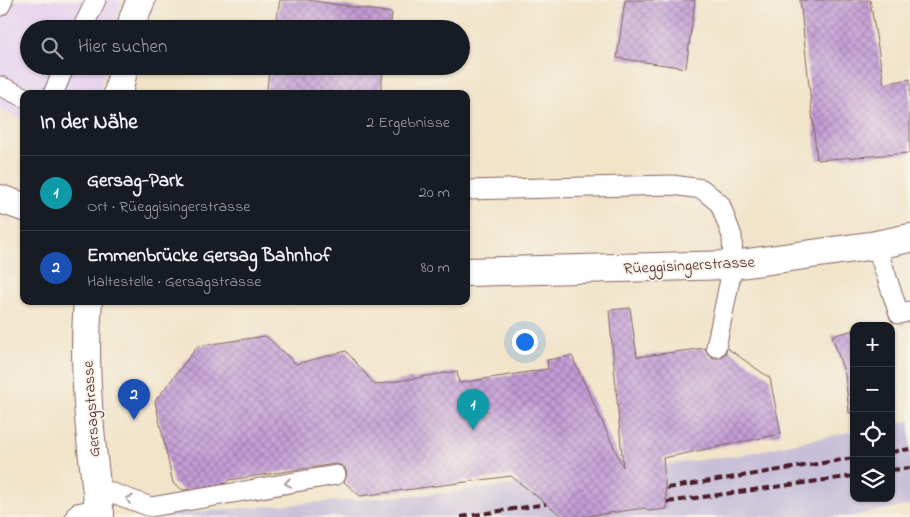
<!DOCTYPE html>
<html lang="de">
<head>
<meta charset="utf-8">
<style>
	:root { --surface:#171b24; --page:#20242c; --text:#f1f3f6; --muted:#9ea1a6; --line:#363941; --accent:#d93025 }
	body { margin:0; font-family:"Indie Flower",sans-serif; background:var(--page); color:var(--text) }
	.controls { position:absolute; right:15px; bottom:15px; display:grid; overflow:hidden; border-radius:10px; box-shadow:0 1px 4px #0004 }
	.controls button { width:45px; height:45px; display:grid; place-items:center; padding:0; border:0; border-bottom:1px solid var(--line); background:var(--surface); color:var(--text); font:25px sans-serif }
	.you { position:absolute; left:524px; top:341px; width:18px; height:18px; margin:-12px; border:4px solid #fff; border-radius:50%; background:#1a73e8; box-shadow:0 0 0 8px #1a73e833 }
	.badge { display:grid; place-items:center; width:32px; height:32px; border-radius:50%; background:var(--accent); color:#fff; font-size:16px; font-weight:700 }
	.pin { position:absolute; translate:-50% -41px; filter:drop-shadow(0 1px 2px #0008) }
	.pin::after { content:''; position:absolute; top:26px; width:18px; height:15px; background:inherit; clip-path:polygon(0 0,100% 0,50% 100%) }
	.list { margin:0; padding:0; list-style:none }
	h2 { display:flex; justify-content:space-between; align-items:center; height:65px; margin:0; padding:0 20px; font-size:21px }
	h2 small { font-size:16px; font-weight:400; color:var(--muted) }
	.list li { display:grid; grid-template-columns:32px 1fr auto; gap:15px; align-items:center; box-sizing:border-box; height:75px; padding:0 20px; border-top:1px solid var(--line) }
	.list b { display:block; font-size:19px; white-space:nowrap }
	.list p { margin:0; font-size:16px; white-space:nowrap; color:var(--muted) }
	.list em { font-size:16px; font-style:normal; color:var(--muted) }
	.icon { flex:none; width:28px; height:28px; fill:none; stroke:currentColor; stroke-width:2; stroke-linecap:round; stroke-linejoin:round }
	.map { position:relative; flex:none; width:910px; height:517px; overflow:hidden }
	.search { position:absolute; background:var(--surface); box-shadow:0 1px 4px #0004; left:20px; top:20px; width:450px; height:55px; display:flex; align-items:center; gap:12px; box-sizing:border-box; padding:0 18px; border-radius:28px; color:var(--muted); font-size:19px }
	.panel { position:absolute; background:var(--surface); box-shadow:0 1px 4px #0004; left:20px; top:90px; width:450px; height:215px; border-radius:10px }
	.map>svg:first-child { display:block }
	.built { fill:#e6d2f0 }
	.railway { fill:#c8bfd8 }
	.building { fill:url(#building-cross-hatch) }
	.lines { fill:none; stroke-linecap:round; stroke-linejoin:round }
	.service-casing { stroke:#846462; stroke-width:21 }
	.minor-casing { stroke:#846462; stroke-width:30 }
	.tertiary-casing { stroke:#846462; stroke-width:30 }
	.service { stroke:#fff; stroke-width:19 }
	.minor { stroke:#fff; stroke-width:28 }
	.tertiary { stroke:#fff; stroke-width:28 }
	.rail { stroke:#4a1f2b; stroke-width:4; stroke-dasharray:8 4; stroke-linecap:butt }
	.oneway { stroke:#ae9aa0 }
	.labels { text-anchor:middle; stroke-width:4; stroke-linejoin:round; paint-order:stroke }
	.street-label { font-size:16px; fill:#4a1f2b; stroke:#f7f3e8 }
</style>
</head>
<body>
<div class="map">
<svg width="910" height="517" viewBox="0 0 910 517">
	<defs>
		<pattern id="building-cross-hatch" width="8" height="8" patternUnits="userSpaceOnUse" patternTransform="scale(1.25)"><rect width="8" height="8" fill="#c29cd6"/><path d="M0 0l8 8M0 8l8-8" fill="none" stroke="#a07fae"/></pattern>
	</defs>
	<rect width="100%" height="100%" fill="#f7f3e8"/>
	<filter id="ink" filterUnits="userSpaceOnUse"><feTurbulence type="fractalNoise" baseFrequency=".02" numOctaves="2"/><feDisplacementMap in="SourceGraphic" scale="10" xChannelSelector="R" yChannelSelector="G"/><feConvolveMatrix kernelMatrix="1 2 1 2 8 2 1 2 1" color-interpolation-filters="sRGB"/></filter>
	<filter id="wash" filterUnits="userSpaceOnUse"><feTurbulence type="fractalNoise" baseFrequency=".0096" numOctaves="4" result="noise"/><feDisplacementMap in="SourceGraphic" scale="20" xChannelSelector="R" yChannelSelector="G"/><feGaussianBlur stdDeviation="1.12" result="paint"/><feColorMatrix in="noise" values="0 0 0 0 0 0 0 0 0 0 0 0 0 0 0 0 0 1.4 0 .05"/><feComposite in="paint" operator="in"/></filter>
	<g filter="url(#wash)">
		<rect width="100%" height="100%" fill="#f1e4c9"/>
		<path class="built" d="M0,0H122L115,29H29V66H106L99,94H24V120L0,109Z"/>
		<path class="railway" d="M910,421V505L848,517H154L155,515L455,492L740,455L854,431V498H891V424Z"/>
		<g id="blocks">
			<g class="building">
				<path d="M280,0H308L392,13L390,29H275Z"/>
				<path d="M625,0H695L686,68L617,58Z"/>
				<path d="M800,0H870L884,84L910,79V153L817,160Z"/>
				<path d="M270,66H384L380,94H266Z"/>
				<path d="M630,308L637,357L705,348L709,356L714,358H719L725,354L727,348L770,378L781,434L663,458L667,509L649,511L645,508L580,517H563L511,476L360,496L344,482L347,474L345,468L340,465L335,464L229,480L226,483L183,490L173,483L155,401L198,346L266,336L296,364L346,351L375,385L457,371L459,383L548,369L547,360L572,356L623,467L609,310Z"/>
				<path d="M854,330V413H849L845,375L832,336Z"/>
			</g>
		</g>
	</g>
	<g filter="url(#ink)">
		<use href="#blocks" fill-opacity="0" stroke="#846462" stroke-width="1"/>
		<g class="lines">
			<defs>
				<g id="service">
					<path d="M0,6L3,0"/>
					<path d="M82,29L96,0"/>
					<path d="M0,86L24,97"/>
					<path d="M53,94L65,66"/>
					<path d="M466,190L672,185L702,189L720,204L732,236L733,265L716,347"/>
					<path d="M876,245L899,314L910,311"/>
					<path d="M96,487L151,507L336,475"/>
				</g>
				<g id="minor">
					<path d="M131,29L134,16L141,0"/>
					<path d="M118,94L124,66"/>
					<path d="M80,517L100,513"/>
				</g>
				<g id="tertiary">
					<path d="M0,199L24,207"/>
					<path d="M466,272L733,265L876,245L910,238"/>
					<path d="M88,301C82,372 91,446 100,517"/>
				</g>
			</defs>
			<use href="#service" class="service-casing"/>
			<use href="#minor" class="minor-casing"/>
			<use href="#tertiary" class="tertiary-casing"/>
			<use href="#service" class="service"/>
			<use href="#minor" class="minor"/>
			<use href="#tertiary" class="tertiary"/>
			<g class="rail">
				<path d="M891,452L910,449"/>
				<path d="M891,470L910,468"/>
				<path d="M667,488L854,458"/>
				<path d="M667,502L854,476"/>
				<path d="M461,517L546,504"/>
			</g>
		</g>
		<defs><path id="oneway-chevron" d="M-2-3.5L2.5 0L-2 3.5" fill="none" stroke-width="1.6" stroke-linecap="round" stroke-linejoin="round" transform="scale(1.25)"/></defs>
		<g class="oneway">
			<use href="#oneway-chevron" transform="translate(288 483) rotate(170)"/>
			<use href="#oneway-chevron" transform="translate(129 499) rotate(-160)"/>
		</g>
	</g>
	<g class="labels">
		<g class="street-label">
			<text transform="translate(689 264) rotate(-3)" y="6">Rüeggisingerstrasse</text>
			<text transform="translate(90 409) rotate(-94)" y="6">Gersagstrasse</text>
		</g>
	</g>
</svg>
<div class="controls">
<button>+</button>
<button>−</button>
<button><svg class="icon" aria-label="locate" viewBox="0 0 24 24"><circle cx="12" cy="12" r="6"/><path d="M12 2v4M12 18v4M2 12h4M18 12h4"/></svg></button>
<button><svg class="icon" aria-label="layers" viewBox="0 0 24 24"><path d="M12 4l9 5-9 5-9-5zM3 14l9 5 9-5"/></svg></button>
</div>
<div class="you"></div>
<div class="pin badge" style="left:473px;top:430px;background:#0f9aa8">1</div>
<div class="pin badge" style="left:134px;top:420px;background:#1a4fb4">2</div>
<div class="search"><svg class="icon" aria-label="search" viewBox="0 0 24 24"><circle cx="10" cy="10" r="6"/><path d="M15 15l6 6"/></svg>Hier suchen</div>
<section class="panel">
<h2>In der Nähe<small>2 Ergebnisse</small></h2>
<ul class="list">
<li><span class="badge" style="background:#0f9aa8">1</span><div><b>Gersag-Park</b><p>Ort · Rüeggisingerstrasse</p></div><em>20 m</em></li>
<li><span class="badge" style="background:#1a4fb4">2</span><div><b>Emmenbrücke Gersag Bahnhof</b><p>Haltestelle · Gersagstrasse</p></div><em>80 m</em></li>
</ul>
</section>
</div>
</body>
</html>
